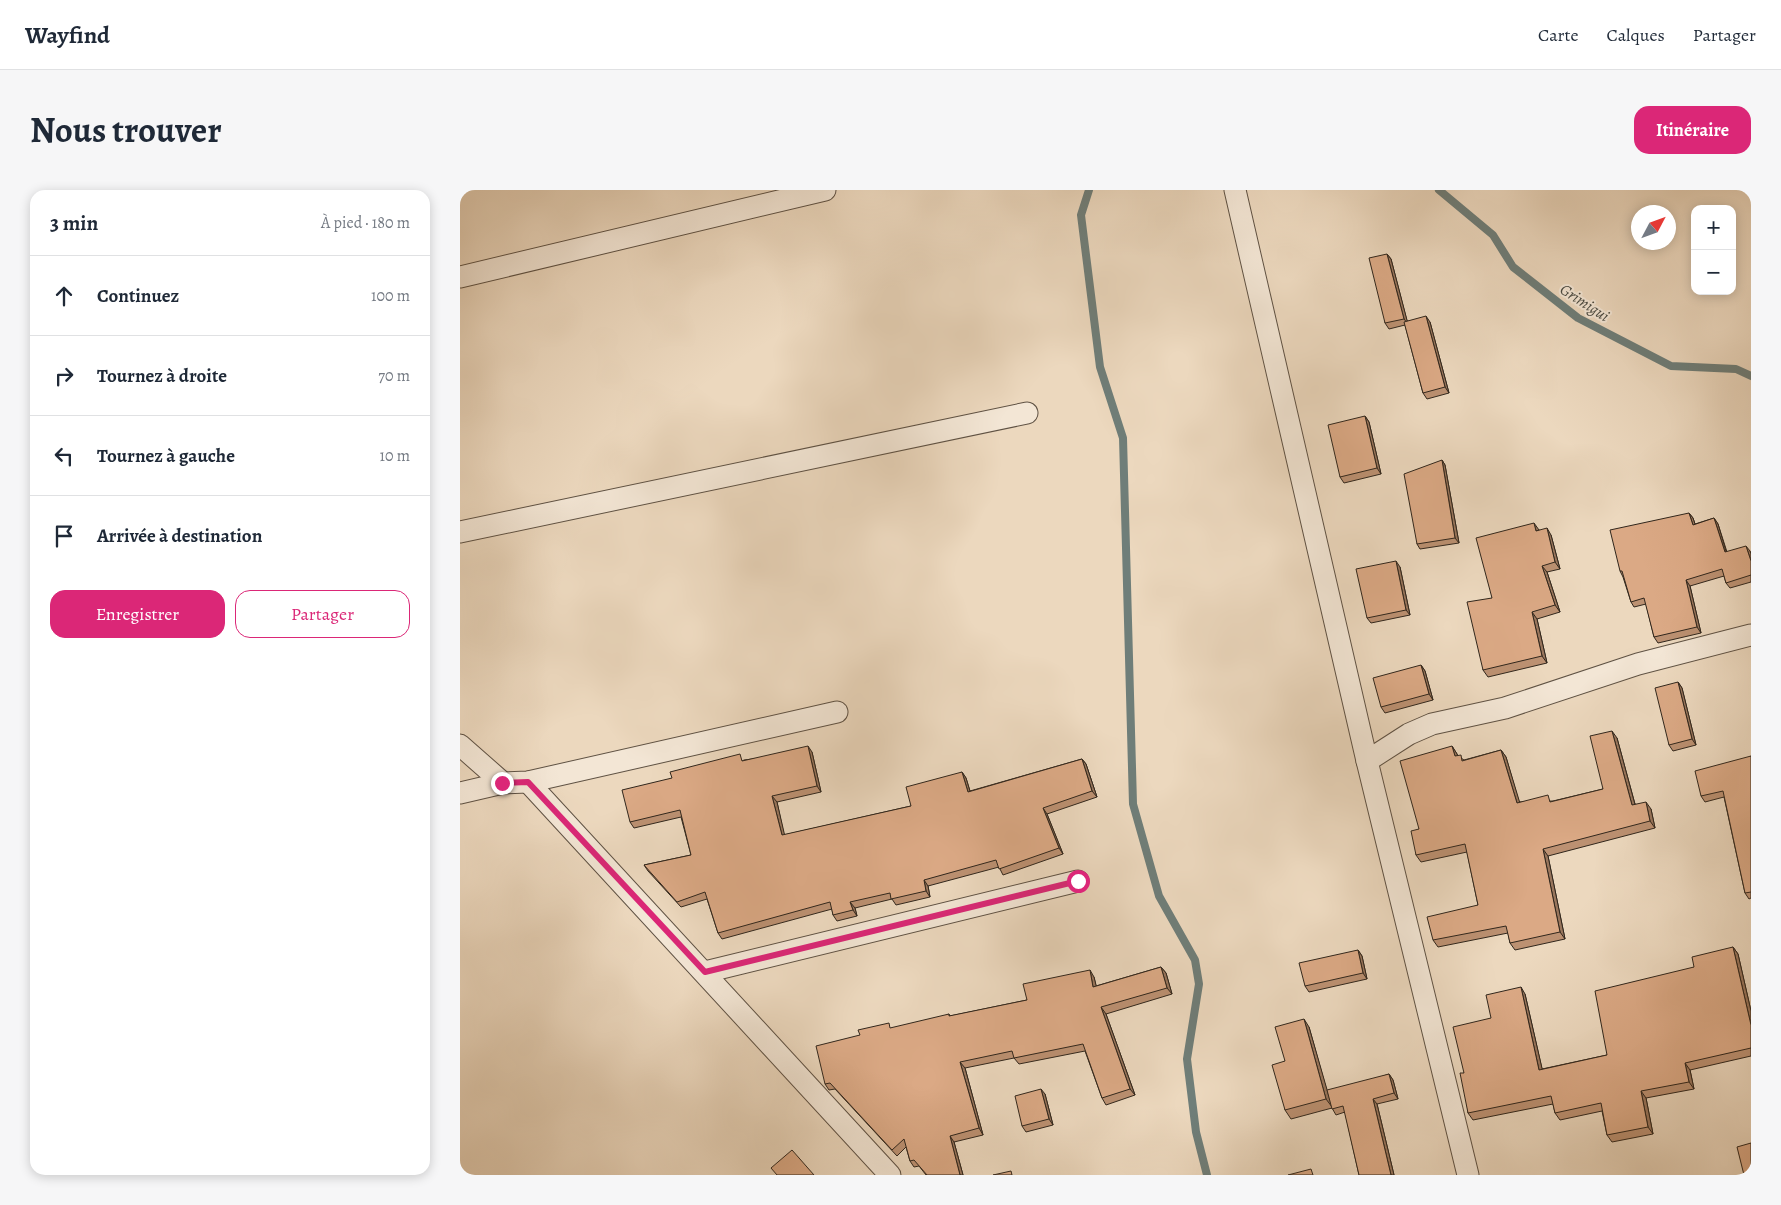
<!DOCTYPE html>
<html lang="fr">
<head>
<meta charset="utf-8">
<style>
	:root { --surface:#fff; --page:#f6f6f7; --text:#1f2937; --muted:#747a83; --line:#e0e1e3; --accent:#db2777 }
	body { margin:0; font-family:Alegreya,serif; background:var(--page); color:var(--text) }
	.controls { position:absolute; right:15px; top:15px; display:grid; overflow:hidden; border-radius:10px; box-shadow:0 2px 12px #0003 }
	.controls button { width:45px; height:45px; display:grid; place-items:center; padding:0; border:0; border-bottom:1px solid var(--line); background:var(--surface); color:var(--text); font:25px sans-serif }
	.compass { position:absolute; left:1171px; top:15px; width:45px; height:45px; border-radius:50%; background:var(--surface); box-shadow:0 2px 12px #0003; rotate:49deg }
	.stop { position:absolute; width:15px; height:15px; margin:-11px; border:4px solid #db2777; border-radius:50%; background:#fff }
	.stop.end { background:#db2777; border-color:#fff; box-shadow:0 1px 5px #0008 }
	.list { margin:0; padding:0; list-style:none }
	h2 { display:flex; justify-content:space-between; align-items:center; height:65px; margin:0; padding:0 20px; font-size:21px }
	h2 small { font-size:16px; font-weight:400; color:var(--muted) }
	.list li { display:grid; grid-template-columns:32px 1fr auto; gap:15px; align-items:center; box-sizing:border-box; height:80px; padding:0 20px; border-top:1px solid var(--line) }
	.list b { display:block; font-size:19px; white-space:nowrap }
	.list em { font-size:16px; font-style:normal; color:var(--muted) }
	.actions { display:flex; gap:10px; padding:15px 20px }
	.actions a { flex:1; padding:11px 0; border:1px solid var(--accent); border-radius:15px; text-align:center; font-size:18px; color:var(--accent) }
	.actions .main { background:var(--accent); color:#fff }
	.icon { flex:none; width:28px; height:28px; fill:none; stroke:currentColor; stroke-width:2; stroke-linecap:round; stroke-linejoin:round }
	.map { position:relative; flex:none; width:1291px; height:985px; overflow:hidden; border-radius:15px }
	header { display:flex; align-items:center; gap:30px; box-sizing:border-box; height:70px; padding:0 25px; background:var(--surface); border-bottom:1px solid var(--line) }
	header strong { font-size:24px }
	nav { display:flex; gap:28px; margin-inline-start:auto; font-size:18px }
	.intro { display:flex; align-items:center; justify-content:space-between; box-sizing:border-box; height:120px; padding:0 30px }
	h1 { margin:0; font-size:35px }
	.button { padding:12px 22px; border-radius:15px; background:var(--accent); color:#fff; font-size:18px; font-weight:700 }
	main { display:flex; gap:30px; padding:0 30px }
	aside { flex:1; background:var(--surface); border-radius:15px; box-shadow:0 2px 12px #0003 }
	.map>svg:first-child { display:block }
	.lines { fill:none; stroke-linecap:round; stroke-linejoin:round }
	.stream { stroke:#6f7e79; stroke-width:8 }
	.street-casing { stroke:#5f5244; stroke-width:23 }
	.street { stroke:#f3e6d5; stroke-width:21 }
	.wall { fill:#bc9172; stroke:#30261c }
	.shaded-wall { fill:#99765d; stroke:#30261c }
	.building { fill:#dba985; stroke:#30261c }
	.route { stroke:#db2777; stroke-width:6 }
	.labels { text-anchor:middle; stroke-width:4; stroke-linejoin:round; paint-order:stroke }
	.water-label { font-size:16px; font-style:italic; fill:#4a4b43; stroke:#f3e6d5 }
</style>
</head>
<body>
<header>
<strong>Wayfind</strong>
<nav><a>Carte</a><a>Calques</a><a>Partager</a></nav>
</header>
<div class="intro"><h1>Nous trouver</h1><a class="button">Itinéraire</a></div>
<main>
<aside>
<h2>3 min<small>À pied · 180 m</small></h2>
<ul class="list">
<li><svg class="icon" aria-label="ahead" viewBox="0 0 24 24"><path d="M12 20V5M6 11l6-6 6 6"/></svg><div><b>Continuez</b></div><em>100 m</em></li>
<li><svg class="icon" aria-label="right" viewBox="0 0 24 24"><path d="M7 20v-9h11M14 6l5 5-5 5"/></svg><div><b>Tournez à droite</b></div><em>70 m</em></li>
<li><svg class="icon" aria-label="left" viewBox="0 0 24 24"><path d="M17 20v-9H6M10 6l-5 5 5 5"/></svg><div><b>Tournez à gauche</b></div><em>10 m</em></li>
<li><svg class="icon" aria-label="arrive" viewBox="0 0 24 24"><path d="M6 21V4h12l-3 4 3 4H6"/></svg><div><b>Arrivée à destination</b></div></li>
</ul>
<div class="actions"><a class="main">Enregistrer</a><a>Partager</a></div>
</aside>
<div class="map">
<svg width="1291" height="985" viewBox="0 0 1291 985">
	<rect width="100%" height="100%" fill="#ecd8be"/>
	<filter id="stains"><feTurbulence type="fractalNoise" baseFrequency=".004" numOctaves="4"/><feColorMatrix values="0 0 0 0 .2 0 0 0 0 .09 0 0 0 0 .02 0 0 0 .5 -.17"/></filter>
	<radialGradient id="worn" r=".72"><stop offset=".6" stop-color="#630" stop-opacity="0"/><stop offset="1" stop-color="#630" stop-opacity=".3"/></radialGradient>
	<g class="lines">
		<g class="stream">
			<path d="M629,0L621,25L640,177L663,248L673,614L699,706L735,770L739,794L727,869L736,942L747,985"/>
			<path d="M979,0L1033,45L1053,77L1118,128L1211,176L1276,179L1291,186"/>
		</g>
		<defs>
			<g id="street">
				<path d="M775,0L907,571L1008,985"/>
				<path d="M0,87L365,0"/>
				<path d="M0,342L567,223"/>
				<path d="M0,555L43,593"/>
				<path d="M907,571L949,544L972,534L1045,518L1178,474L1291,445"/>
				<path d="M68,592L430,985"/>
				<path d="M0,603L43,593L68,592L377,522"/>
				<path d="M245,782L618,691"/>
			</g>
		</defs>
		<use href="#street" class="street-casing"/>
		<use href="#street" class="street"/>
	</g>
	<g class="wall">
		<path d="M927,64L931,69L947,131L970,132L989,203L967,209L963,203L945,135L929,139L925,133Z"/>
		<path d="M905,226L909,232L921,284L884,293L880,287Z"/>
		<path d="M982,270L985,275L999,353L960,359L957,354Z"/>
		<path d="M1229,323L1233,328L1235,334L1254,328L1258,334L1267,362L1290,361L1291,364V392L1270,398L1266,393L1264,386L1230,396L1241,443L1198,453L1194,447L1186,414L1174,417L1171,412L1163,387L1160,381Z"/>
		<path d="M1079,340L1091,345L1100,379L1087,382L1100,422L1077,429L1087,473L1028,487L1023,480L1032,408Z"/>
		<path d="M940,377L950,425L911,433L907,428Z"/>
		<path d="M961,475L965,481L973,510L925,523L921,517Z"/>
		<path d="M1218,492L1222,498L1236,555L1213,561L1209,555Z"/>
		<path d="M1157,548L1175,614L1191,619L1195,638L1088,666L1105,749L1055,760L1050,753L1048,743L978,757L973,750L1018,715L1007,662L961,672L956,665L959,639L992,556L997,564L998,566L1004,570L1041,560L1046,567L1059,612L1093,611L1143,599Z"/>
		<path d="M352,562L361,602L317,612L324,645L451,616L502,582L506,588L510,601L622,569L626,574L637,607L587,624L603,664L543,685L539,677L468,696L470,707L436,715L432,709L395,718L397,726L377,731L373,725L372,719L262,749L258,743L247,709L221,717L188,681L184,675L231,665L221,627L174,638L170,632L284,570Z"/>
		<path d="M1291,566V708L1289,709L1285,703L1264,607L1245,612L1241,606Z"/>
		<path d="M1273,757L1278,764L1291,821V866L1230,880L1234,899L1186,908L1193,944L1152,952L1147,945L1142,921L1100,930L1095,923L1093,914L1013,930L1008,923L1004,883L1031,828L1065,804L1082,879L1147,865L1234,777Z"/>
		<path d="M898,760L902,766L907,789L849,802L845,796Z"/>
		<path d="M701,777L706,783L712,804L646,824L675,905L646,915L642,908L625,861L559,874L554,868L505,878L523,945L494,952L503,985H466L459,976L454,977L450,971L446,957L437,966L375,899L369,900L365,894L489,824L490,826L567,810L634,787L636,796Z"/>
		<path d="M849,837L868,905L929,884L933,890L938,909L917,914L934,985H899L885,922L876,925L872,918L831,929L825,920V871Z"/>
		<path d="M585,904L593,935L566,942L562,936Z"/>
	</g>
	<g class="shaded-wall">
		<path d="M927,64L931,69L948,134L944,129Z"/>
		<path d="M966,126L970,132L989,203L985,197Z"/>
		<path d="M905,226L909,232L921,284L917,278Z"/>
		<path d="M982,270L985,275L999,353L995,348Z"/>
		<path d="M1229,323L1233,328L1237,340L1233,335Z"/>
		<path d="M1254,328L1258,334L1268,368L1265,362Z"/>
		<path d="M1074,333L1079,340L1076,341Z"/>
		<path d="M1087,338L1091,345L1100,379L1095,372Z"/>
		<path d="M1286,356L1290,361L1291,364V371Z"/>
		<path d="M936,371L940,377L950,425L946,420Z"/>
		<path d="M1082,376L1087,382L1100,422L1095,415Z"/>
		<path d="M1226,390L1230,396L1241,443L1237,437Z"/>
		<path d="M1072,422L1077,429L1087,473L1082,466Z"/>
		<path d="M961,475L965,481L973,510L969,504Z"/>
		<path d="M1218,492L1222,498L1236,555L1232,549Z"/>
		<path d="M1152,541L1157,548L1177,622L1172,615Z"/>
		<path d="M348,556L352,562L361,602L357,596Z"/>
		<path d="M992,556L997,564L1000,573L995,566Z"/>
		<path d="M1041,560L1046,567L1062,620L1057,613Z"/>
		<path d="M622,569L626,574L637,607L632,601Z"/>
		<path d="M502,582L506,588L512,608L508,602Z"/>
		<path d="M312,606L317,612L326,651L322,645Z"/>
		<path d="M1186,612L1191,619L1195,638L1190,631Z"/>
		<path d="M583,618L587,624L603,664L599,658Z"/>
		<path d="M1083,659L1088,666L1105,749L1100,742Z"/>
		<path d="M464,690L468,696L470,707L466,701Z"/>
		<path d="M390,712L395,718L397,726L393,720Z"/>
		<path d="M1273,757L1278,764L1291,821V835Z"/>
		<path d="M898,760L902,766L907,789L903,783Z"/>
		<path d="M701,777L706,783L712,804L707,798Z"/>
		<path d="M630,780L634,787L638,803L633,797Z"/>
		<path d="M1061,797L1065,804L1084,887L1079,880Z"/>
		<path d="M641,817L646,824L675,905L670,899Z"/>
		<path d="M844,829L849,837L872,917L866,909Z"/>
		<path d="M500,872L505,878L523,945L519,938Z"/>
		<path d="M1225,873L1230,880L1234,899L1229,892Z"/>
		<path d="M929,884L933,890L938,909L934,903Z"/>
		<path d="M581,899L585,904L593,935L589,929Z"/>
		<path d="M1181,901L1186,908L1193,944L1188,937Z"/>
		<path d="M913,909L917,914L934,985H931Z"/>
		<path d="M490,946L494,952L503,985H500Z"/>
	</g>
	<g class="building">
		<path d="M927,64L944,129L925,133L909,68Z"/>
		<path d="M966,126L985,197L963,203L944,132Z"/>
		<path d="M905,226L917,278L880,287L868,235Z"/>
		<path d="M982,270L995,348L957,354L944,284Z"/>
		<path d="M1229,323L1233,335L1254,328L1265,362L1286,356L1291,371V385L1266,393L1262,379L1226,390L1237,437L1194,447L1184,408L1171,412L1162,381H1160L1150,340Z"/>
		<path d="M1074,333L1076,341L1087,338L1095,372L1082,376L1095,415L1072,422L1082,466L1023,480L1007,412L1032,408L1016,348Z"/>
		<path d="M936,371L946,420L907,428L896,379Z"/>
		<path d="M961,475L969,504L921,517L913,488Z"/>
		<path d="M1218,492L1232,549L1209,555L1195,498Z"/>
		<path d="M1152,541L1172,615L1186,612L1190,631L1083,659L1100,742L1050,753L1046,736L973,750L967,727L1018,715L1005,654L956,665L951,641L959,639L940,571L992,556L995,566L1001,565L1002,571L1041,560L1057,613L1088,605L1090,612L1143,599L1130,546Z"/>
		<path d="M348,556L357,596L312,606L322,645L451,616L446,597L502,582L508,602L622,569L632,601L583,618L599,658L539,679L536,670L464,690L466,701L431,709L430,703L390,712L393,720L373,725L370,712L258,743L245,702L217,712L184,675L231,665L220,620L170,632L162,600L212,588L210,582L280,564L282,571Z"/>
		<path d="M1291,566V702L1285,703L1263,601L1241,606L1235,581Z"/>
		<path d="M1273,757L1291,835V858L1225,873L1229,892L1181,901L1188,937L1147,945L1141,913L1095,923L1091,906L1008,923L1000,883H1004L993,837L1031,828L1026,805L1061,797L1079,880L1147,865L1135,801L1234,777L1232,767Z"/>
		<path d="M898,760L903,783L845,796L839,773Z"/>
		<path d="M701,777L707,798L641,817L670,899L642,908L623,854L554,868L552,861L500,872L519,938L490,946L500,985H467L454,970L450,971L444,949L432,960L370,893L365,894L356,856L400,845L398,840L429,833L430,838L489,824V826L567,810L563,794L630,780L633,797Z"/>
		<path d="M844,829L866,909L825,920L812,875L825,871L815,837Z"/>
		<path d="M929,884L934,903L913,909L931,985H899L883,916L872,919L867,900Z"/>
		<path d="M581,899L589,929L562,936L555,906Z"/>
		<path d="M1291,953V985H1284L1277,957Z"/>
		<path d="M332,960L354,985H317L311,978Z"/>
		<path d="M851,979L853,985H828Z"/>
		<path d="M551,981L552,985H533Z"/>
	</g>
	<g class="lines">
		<path class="route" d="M42,593L68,592L245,782L618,691"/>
	</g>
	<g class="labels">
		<g class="water-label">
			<text transform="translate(1125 112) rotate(33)" y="6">Grimigui</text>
		</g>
	</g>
	<rect width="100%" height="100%" filter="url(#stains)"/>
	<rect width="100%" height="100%" fill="url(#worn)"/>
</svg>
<div class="controls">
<button>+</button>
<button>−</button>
</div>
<svg class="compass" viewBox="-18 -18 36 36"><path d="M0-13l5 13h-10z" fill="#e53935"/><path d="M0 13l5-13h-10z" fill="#747a83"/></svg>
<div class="stop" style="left:618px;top:691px"></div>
<div class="stop end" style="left:42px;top:593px"></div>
</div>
</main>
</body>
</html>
